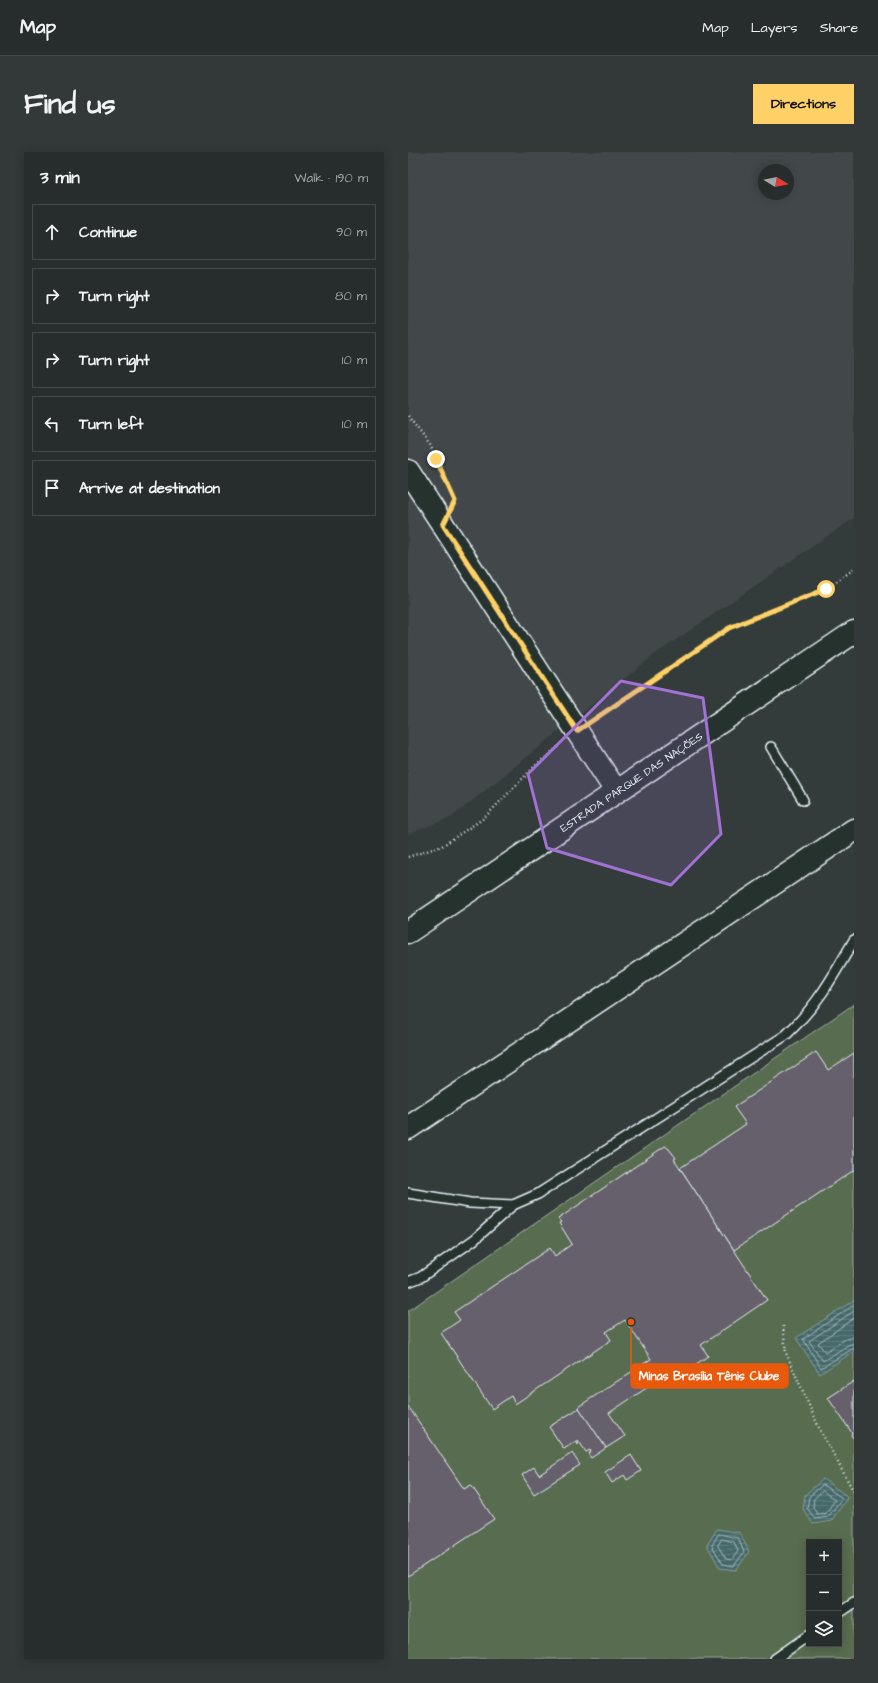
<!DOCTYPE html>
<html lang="en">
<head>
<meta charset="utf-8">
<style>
	:root { --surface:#262d2c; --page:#323938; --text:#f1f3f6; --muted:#a4a8a9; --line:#424948; --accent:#ffd166 }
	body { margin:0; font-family:"Architects Daughter",sans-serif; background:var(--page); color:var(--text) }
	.controls { position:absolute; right:12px; bottom:12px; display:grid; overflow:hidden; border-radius:0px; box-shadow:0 2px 10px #0003 }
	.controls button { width:36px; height:36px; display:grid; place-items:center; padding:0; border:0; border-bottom:1px solid var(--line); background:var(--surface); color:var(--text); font:20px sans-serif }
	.compass { position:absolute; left:350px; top:12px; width:36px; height:36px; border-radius:50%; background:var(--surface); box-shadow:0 2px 10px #0003; rotate:100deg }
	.stop { position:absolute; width:12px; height:12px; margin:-9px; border:3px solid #ffd166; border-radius:50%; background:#fff }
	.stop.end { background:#ffd166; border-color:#fff; box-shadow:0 1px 4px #0008 }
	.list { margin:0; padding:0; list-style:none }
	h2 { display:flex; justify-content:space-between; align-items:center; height:52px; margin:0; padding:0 16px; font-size:17px }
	h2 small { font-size:13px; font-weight:400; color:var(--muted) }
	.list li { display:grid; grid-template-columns:26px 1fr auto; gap:12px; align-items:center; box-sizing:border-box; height:56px; margin:0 8px 8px; padding:0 8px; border:1px solid var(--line); border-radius:0px }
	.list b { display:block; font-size:15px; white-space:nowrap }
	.list em { font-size:13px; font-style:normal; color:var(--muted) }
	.icon { flex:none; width:22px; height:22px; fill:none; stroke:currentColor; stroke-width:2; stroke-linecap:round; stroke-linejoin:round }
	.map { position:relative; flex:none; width:446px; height:1507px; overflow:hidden; border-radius:0px }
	header { display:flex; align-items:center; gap:24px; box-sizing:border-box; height:56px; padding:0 20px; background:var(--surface); border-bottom:1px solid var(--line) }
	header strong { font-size:19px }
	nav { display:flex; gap:22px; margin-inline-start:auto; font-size:14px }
	.intro { display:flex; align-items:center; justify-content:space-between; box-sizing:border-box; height:96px; padding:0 24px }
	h1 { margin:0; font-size:28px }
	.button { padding:10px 18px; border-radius:0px; background:var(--accent); color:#111; font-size:14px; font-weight:700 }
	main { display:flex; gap:24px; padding:0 24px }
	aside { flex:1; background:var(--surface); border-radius:0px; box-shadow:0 2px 10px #0003 }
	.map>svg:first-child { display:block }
	.built { fill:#424749; fill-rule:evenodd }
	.pitch { fill:#596c4f; stroke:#a0aea4; fill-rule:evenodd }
	.water { fill:url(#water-rules); stroke:#869fa2 }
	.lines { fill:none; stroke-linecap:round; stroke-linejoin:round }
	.shore { stroke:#a6babf; stroke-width:1 }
	.building { fill:#65616c; stroke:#e8f1f8 }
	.service-casing { stroke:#e8f1f8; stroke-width:12 }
	.tertiary-casing { stroke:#e8f1f8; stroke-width:25 }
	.trunk-casing { stroke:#e8f1f8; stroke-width:25 }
	.path { stroke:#e8f1f8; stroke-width:2.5; stroke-dasharray:1 3; stroke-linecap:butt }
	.service { stroke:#26332d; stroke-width:9 }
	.tertiary { stroke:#26332d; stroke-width:22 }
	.trunk { stroke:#26332d; stroke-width:22 }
	.route { stroke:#ffd166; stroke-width:5 }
	.marked { fill:#a171d3; fill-opacity:0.2; stroke:#a171d3; stroke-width:3; stroke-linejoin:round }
	.labels { text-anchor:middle; stroke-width:4; stroke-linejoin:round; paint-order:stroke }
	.street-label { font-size:11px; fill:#e8f1f8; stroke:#26332d }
	.leader { fill:none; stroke:#e8590c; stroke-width:1.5 }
	.callout-dot { fill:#e8590c; stroke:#26332d; stroke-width:1.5 }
	.callout { fill:#e8590c; stroke:#e8590c; stroke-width:1.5 }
	.callout-label { font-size:12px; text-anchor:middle; font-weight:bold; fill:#fff }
</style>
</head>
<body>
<header>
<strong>Map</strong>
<nav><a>Map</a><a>Layers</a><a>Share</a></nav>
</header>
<div class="intro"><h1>Find us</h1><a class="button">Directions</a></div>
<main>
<aside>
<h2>3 min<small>Walk · 190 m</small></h2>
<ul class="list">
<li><svg class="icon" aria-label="ahead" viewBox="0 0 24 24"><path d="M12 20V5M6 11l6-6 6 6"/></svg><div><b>Continue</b></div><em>90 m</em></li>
<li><svg class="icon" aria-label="right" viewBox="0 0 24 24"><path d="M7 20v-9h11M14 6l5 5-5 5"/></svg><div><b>Turn right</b></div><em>80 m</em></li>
<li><svg class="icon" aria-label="right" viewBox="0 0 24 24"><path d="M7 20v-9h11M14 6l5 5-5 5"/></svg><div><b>Turn right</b></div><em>10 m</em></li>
<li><svg class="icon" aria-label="left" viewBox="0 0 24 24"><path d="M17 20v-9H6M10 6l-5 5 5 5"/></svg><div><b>Turn left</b></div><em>10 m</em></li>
<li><svg class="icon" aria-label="arrive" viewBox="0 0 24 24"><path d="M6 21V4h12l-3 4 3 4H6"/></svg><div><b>Arrive at destination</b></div></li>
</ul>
</aside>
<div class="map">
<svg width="446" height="1507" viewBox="0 0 446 1507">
	<defs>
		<pattern id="water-rules" width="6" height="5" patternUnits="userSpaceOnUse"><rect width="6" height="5" fill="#446869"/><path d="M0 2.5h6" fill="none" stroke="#5f7e7f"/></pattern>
	</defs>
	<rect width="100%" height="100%" fill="#333c3a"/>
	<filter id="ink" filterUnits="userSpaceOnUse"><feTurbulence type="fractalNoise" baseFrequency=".025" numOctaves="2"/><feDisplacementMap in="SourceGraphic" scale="8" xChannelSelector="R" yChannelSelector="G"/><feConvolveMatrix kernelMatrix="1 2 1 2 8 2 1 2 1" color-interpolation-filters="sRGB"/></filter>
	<g filter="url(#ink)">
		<path class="built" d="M0,0H446V366L246,503L44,665L0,682ZM356,18H380V42H356Z"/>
		<path class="pitch" d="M446,852V1507H0V1159ZM401,1390H431V1492H401Z"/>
		<g class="water">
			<path d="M446,1148V1199L412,1222L388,1186Z"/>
			<path d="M415,1327L440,1345L423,1369L405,1372L395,1357L397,1343Z"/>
			<path d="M309,1377L332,1381L341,1400L328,1418L312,1416L299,1393Z"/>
		</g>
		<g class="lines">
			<g class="shore">
				<path d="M446,1153L395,1187L413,1216L446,1196"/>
				<path d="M446,1159L401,1189L415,1209L440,1193L446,1191"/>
				<path d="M446,1166L410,1191L417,1200L438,1187L446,1185"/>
				<path d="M415,1333L434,1346L420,1365L407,1367L399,1356L401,1345Z"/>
				<path d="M415,1339L427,1348L418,1361L409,1362L405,1355L406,1347Z"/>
				<path d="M311,1382L330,1386L336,1400L326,1414L315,1412L304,1394Z"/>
				<path d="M314,1387L326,1390L330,1399L324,1408L318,1407L310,1394Z"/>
			</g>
		</g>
		<g class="building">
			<path d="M408,900L420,918L446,901V1018L326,1098L272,1016L338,972L326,955Z"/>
			<path d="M257,994L261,997L268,1006L266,1007L359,1148L293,1193L300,1204L259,1232L255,1225L201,1261L217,1284L198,1296L170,1255L243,1207L217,1168L198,1180L203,1188L107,1252L103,1244L84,1257L33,1181L52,1168L46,1160L142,1096L147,1104L164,1092L151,1071L153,1070L150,1067Z"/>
			<path d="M446,1229V1287L443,1283L444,1281L420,1246Z"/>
			<path d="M0,1254L56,1337L63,1333L86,1367L0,1424Z"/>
			<path d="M171,1256L198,1296L183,1306L180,1302L183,1300L182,1298L178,1300L170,1288V1293L168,1289L156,1297L141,1275Z"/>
			<path d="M164,1301L172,1313L126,1342L114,1323L126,1315L131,1323Z"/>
			<path d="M223,1303L233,1319L219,1328L216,1323L204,1331L197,1320Z"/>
		</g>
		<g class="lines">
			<defs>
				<g id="service">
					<path d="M363,595L395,648"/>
					<path d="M0,1041L62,1051L105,1053L130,1042L378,883C409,854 425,825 446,788"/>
					<path d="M0,1130L13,1125L67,1087L105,1053"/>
					<path d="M431,1461L446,1451"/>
					<path d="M367,1507L401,1483"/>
				</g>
				<path id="tertiary" d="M0,319L208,639"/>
				<g id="trunk">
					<path id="s1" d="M0,780L446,480"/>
					<path d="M0,976L446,678"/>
				</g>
			</defs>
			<use href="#service" class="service-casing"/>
			<use href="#tertiary" class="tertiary-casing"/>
			<use href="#trunk" class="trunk-casing"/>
			<g class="path">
				<path d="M0,264L22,293L46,346"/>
				<path d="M186,567L321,476L418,437L446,417"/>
				<path d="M0,705L34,694L76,666L129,612L152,593"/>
				<path d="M375,1174L378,1201L412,1278L446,1340"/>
			</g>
			<use href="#service" class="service"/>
			<use href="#tertiary" class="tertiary"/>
			<use href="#trunk" class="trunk"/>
		</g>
	</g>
	<g class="lines" filter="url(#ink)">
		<path class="route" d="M28,307L47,349L35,373L169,579L321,476L418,437"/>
	</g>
	<path class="marked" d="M213,529L295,546L313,682L263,733L139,696L120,622Z"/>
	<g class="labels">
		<g class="street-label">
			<text dy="4" stroke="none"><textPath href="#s1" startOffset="269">ESTRADA PARQUE DAS NAÇÕES</textPath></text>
		</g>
	</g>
	<path class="leader" d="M223 1170L223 1224"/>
	<circle class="callout-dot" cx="223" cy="1170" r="4"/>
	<rect class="callout" x="223" y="1212" width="157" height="24" rx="4"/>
	<g class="callout-label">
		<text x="301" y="1228">Minas Brasília Tênis Clube</text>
	</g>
</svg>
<div class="controls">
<button>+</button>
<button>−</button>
<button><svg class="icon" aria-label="layers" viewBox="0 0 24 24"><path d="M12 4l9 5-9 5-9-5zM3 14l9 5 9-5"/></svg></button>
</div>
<svg class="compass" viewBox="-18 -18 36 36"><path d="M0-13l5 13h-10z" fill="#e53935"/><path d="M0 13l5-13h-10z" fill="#a4a8a9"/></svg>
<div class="stop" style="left:418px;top:437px"></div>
<div class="stop end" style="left:28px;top:307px"></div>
</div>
</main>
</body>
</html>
